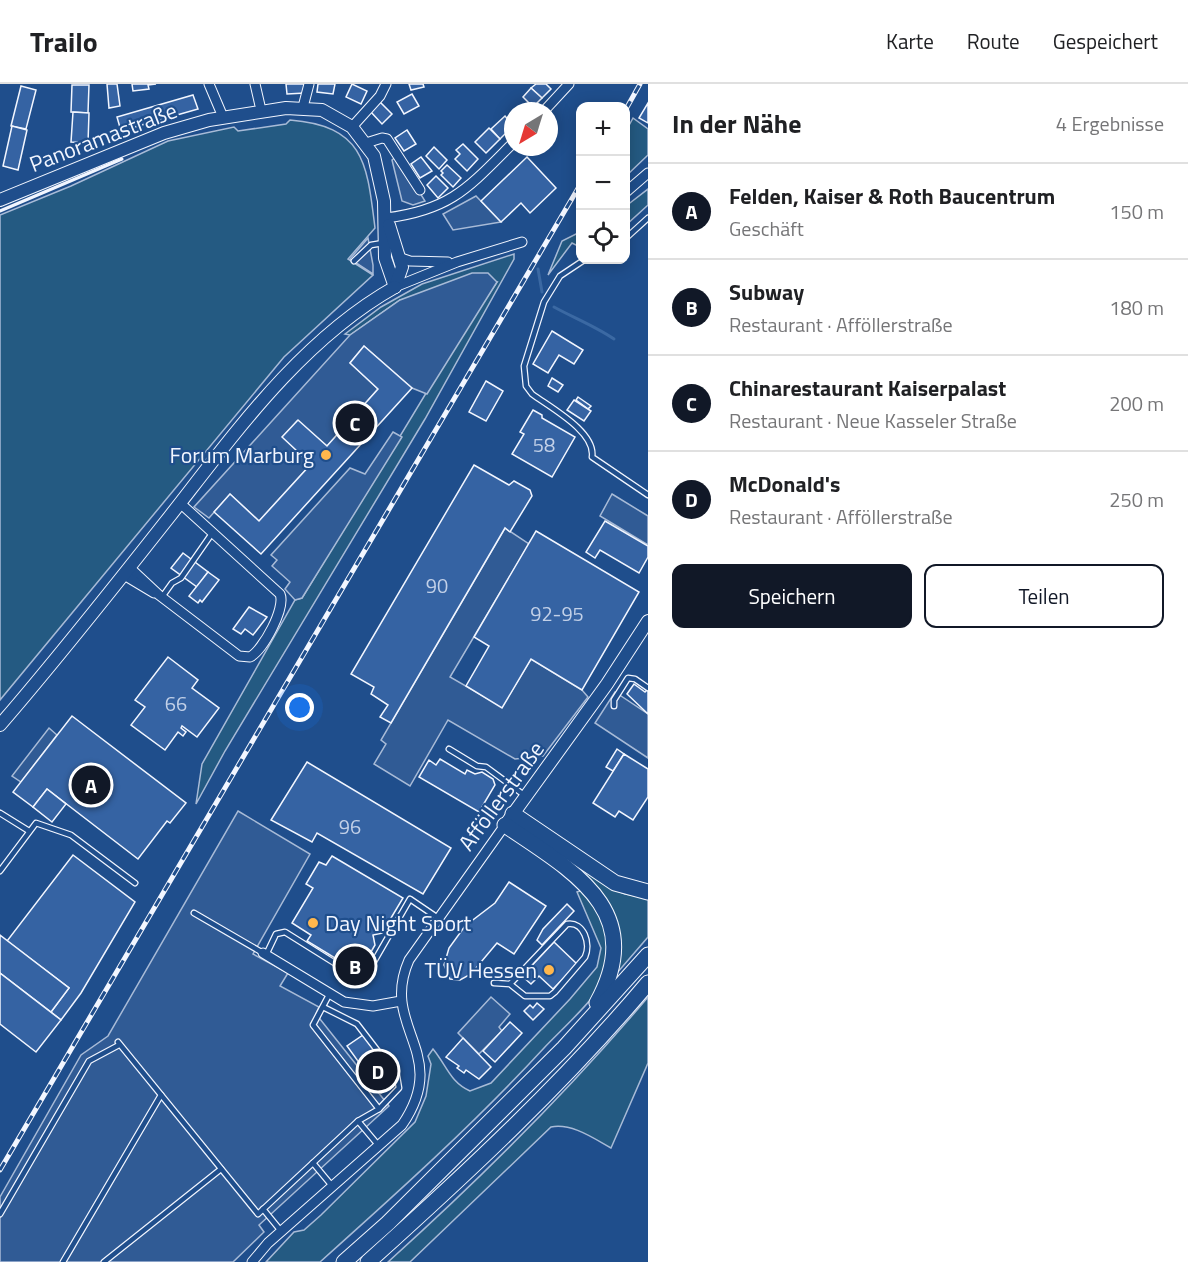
<!DOCTYPE html>
<html lang="de">
<head>
<meta charset="utf-8">
<style>
	:root { --surface:#fff; --page:#f2f2f2; --text:#202124; --muted:#757577; --line:#e0e0e0; --accent:#111827 }
	body { margin:0; font-family:"Titillium Web",sans-serif; background:var(--page); color:var(--text) }
	.controls { position:absolute; right:18px; top:18px; display:grid; overflow:hidden; border-radius:12px; box-shadow:0 3px 15px #0003 }
	.controls button { width:54px; height:54px; display:grid; place-items:center; padding:0; border:0; border-bottom:2px solid var(--line); background:var(--surface); color:var(--text); font:30px sans-serif }
	.compass { position:absolute; left:504px; top:18px; width:54px; height:54px; border-radius:50%; background:var(--surface); box-shadow:0 3px 15px #0003; rotate:218deg }
	.you { position:absolute; left:300px; top:624px; width:21px; height:21px; margin:-15px; border:4px solid #fff; border-radius:50%; background:#1a73e8; box-shadow:0 0 0 9px #1a73e833 }
	.badge { display:grid; place-items:center; width:39px; height:39px; border-radius:50%; background:var(--accent); color:#fff; font-size:20px; font-weight:700 }
	.pin { position:absolute; translate:-50% -50%; border:3px solid #fff; box-shadow:0 2px 6px #0006 }
	.list { margin:0; padding:0; list-style:none }
	h2 { display:flex; justify-content:space-between; align-items:center; height:78px; margin:0; padding:0 24px; font-size:26px }
	h2 small { font-size:20px; font-weight:400; color:var(--muted) }
	.list li { display:grid; grid-template-columns:39px 1fr auto; gap:18px; align-items:center; box-sizing:border-box; height:96px; padding:0 24px; border-top:2px solid var(--line) }
	.list b { display:block; font-size:22px; white-space:nowrap }
	.list p { margin:0; font-size:20px; white-space:nowrap; color:var(--muted) }
	.list em { font-size:20px; font-style:normal; color:var(--muted) }
	.actions { display:flex; gap:12px; padding:18px 24px }
	.actions a { flex:1; padding:14px 0; border:2px solid var(--accent); border-radius:12px; text-align:center; font-size:21px; color:var(--accent) }
	.actions .main { background:var(--accent); color:#fff }
	.icon { flex:none; width:33px; height:33px; fill:none; stroke:currentColor; stroke-width:2; stroke-linecap:round; stroke-linejoin:round }
	.map { position:relative; flex:none; width:648px; height:1178px; overflow:hidden }
	header { display:flex; align-items:center; gap:36px; box-sizing:border-box; height:84px; padding:0 30px; background:var(--surface); border-bottom:2px solid var(--line) }
	header strong { font-size:28px }
	nav { display:flex; gap:33px; margin-inline-start:auto; font-size:21px }
	main { display:flex }
	aside { flex:1; background:var(--surface) }
	.map>svg:first-child { display:block }
	.green { fill:#245a82; stroke:#a8bbd7; stroke-width:1.5 }
	.parking { fill:#305b95; stroke:#a8bbd7; stroke-width:1.5 }
	.lines { fill:none; stroke-linecap:round; stroke-linejoin:round }
	.stream { stroke:#3b69a3; stroke-width:3 }
	.building { fill:#3563a3; stroke:#f2f6ff; stroke-width:1.5 }
	.service-casing { stroke:#f2f6ff; stroke-width:7 }
	.minor-casing { stroke:#f2f6ff; stroke-width:11 }
	.secondary-casing { stroke:#f2f6ff; stroke-width:14 }
	.trunk-casing { stroke:#f2f6ff; stroke-width:17 }
	.service { stroke:#1f4e8c; stroke-width:4.5 }
	.minor { stroke:#1f4e8c; stroke-width:9 }
	.secondary { stroke:#1f4e8c; stroke-width:12 }
	.trunk { stroke:#1f4e8c; stroke-width:15 }
	.rail-casing { stroke:#f2f6ff; stroke-width:5 }
	.rail { stroke:#1f4e8c; stroke-width:3; stroke-dasharray:9; stroke-linecap:butt }
	.wall { stroke:#f2f6ff; stroke-width:3 }
	.poi-dot { fill:#ffb74d; stroke:#1f4e8c; stroke-width:2 }
	.labels { text-anchor:middle; stroke-width:4.5; stroke-linejoin:round; paint-order:stroke }
	.number-label { font-size:20px; fill:#c3d1e8 }
	.street-label { font-size:22px; fill:#f2f6ff; stroke:#1f4e8c }
	.poi-label { font-size:22px; fill:#f2f6ff; stroke:#1f4e8c; text-anchor:end }
</style>
</head>
<body>
<header>
<strong>Trailo</strong>
<nav><a>Karte</a><a>Route</a><a>Gespeichert</a></nav>
</header>
<main>
<div class="map">
<svg width="648" height="1178" viewBox="0 0 648 1178">
	<rect width="100%" height="100%" fill="#1f4e8c"/>
	<g class="green">
		<path d="M633,34L648,45V71L626,92V47Z"/>
		<path d="M290,36C365,42 367,80 375,144L348,175L373,191L284,273L0,616V131L71,102L168,57L234,43L238,47L286,40Z"/>
		<path d="M648,105V121L626,141V122Z"/>
		<path d="M580,148V163L572,159L548,191L562,157Z"/>
		<path d="M514,170V175L425,335L225,667L196,720L202,680L295,516L302,514L457,258L497,198L400,216L350,251L345,250L381,223L422,200Z"/>
		<path d="M522,742L611,804L625,810L648,814V853L617,889L618,844Z"/>
		<path d="M583,806C605,834 618,869 600,903C590,920 559,948 544,964C474,1040 397,1109 320,1178H266L294,1148L304,1146L321,1131L415,1038L426,1012L431,980L428,972L433,965C447,982 450,998 470,1007L491,999L570,915L597,883L601,864L577,808Z"/>
		<path d="M648,913V979L611,1064C593,1054 572,1039 551,1043L410,1178H388C480,1095 568,1008 648,913Z"/>
	</g>
	<g class="parking">
		<path d="M397,72L425,117L413,121L402,117L392,76Z"/>
		<path d="M476,112L501,138L453,146L443,130Z"/>
		<path d="M368,154L373,181V190L350,175Z"/>
		<path d="M472,189H488L497,198L427,310L412,304L364,262L350,279L378,305L327,362L297,337L283,353L311,380L259,437L230,410L209,434L194,423L350,251L400,216Z"/>
		<path d="M393,348L402,353L302,514L295,516L285,505L290,498L272,482L277,476L271,471L350,384L365,390Z"/>
		<path d="M612,410L648,432V461L600,432Z"/>
		<path d="M505,444L529,460L450,593L502,623L531,575L582,606L588,613L543,672L515,675L448,636L410,702L374,680L386,660L381,656Z"/>
		<path d="M615,608L648,630V674L595,639Z"/>
		<path d="M49,644L57,651L21,698L12,692Z"/>
		<path d="M238,727L310,770L253,870L288,889L280,902L319,923L316,930L389,1022L259,1141L264,1148L233,1178H0V1113L81,971L108,952Z"/>
		<path d="M491,913L510,930L499,943L502,947L479,970L458,949Z"/>
	</g>
	<g class="lines">
		<g class="stream">
			<path d="M538,185L542,208"/>
			<path d="M554,223C574,234 595,242 614,255"/>
		</g>
	</g>
	<g class="building">
		<path d="M107,0H117L120,22L109,24Z"/>
		<path d="M132,0H156L148,1L149,5L133,7Z"/>
		<path d="M286,0H304L305,9L287,10Z"/>
		<path d="M318,0H335L333,10L317,8Z"/>
		<path d="M352,0L367,7L361,20L346,13Z"/>
		<path d="M409,0H423L424,3L411,6Z"/>
		<path d="M536,0H546L551,5L542,14L531,4Z"/>
		<path d="M72,1H89L88,29L71,28Z"/>
		<path d="M21,2L36,6L26,45L11,42Z"/>
		<path d="M531,4L542,14L533,23L523,13Z"/>
		<path d="M412,10L419,22L404,30L397,18Z"/>
		<path d="M193,11L198,25L121,47L117,33Z"/>
		<path d="M380,18L392,30L382,40L370,27Z"/>
		<path d="M648,19V39L639,34Z"/>
		<path d="M73,28L89,29L88,59L71,58Z"/>
		<path d="M505,32L513,42L500,55L491,45Z"/>
		<path d="M12,42L27,46L18,86L3,82Z"/>
		<path d="M489,44L500,55L486,69L475,58Z"/>
		<path d="M407,46L416,60L404,67L395,54Z"/>
		<path d="M463,60L478,75L467,87L455,75L460,70L456,66Z"/>
		<path d="M434,63L447,76L439,85L426,72Z"/>
		<path d="M421,73L432,87L420,94L411,80Z"/>
		<path d="M527,73L556,104L530,129L521,119L501,138L481,117Z"/>
		<path d="M447,81L461,94L453,103L441,91L443,89L441,87Z"/>
		<path d="M436,92L448,104L438,114L427,101Z"/>
		<path d="M552,247L583,266L574,280L559,271L548,289L533,280Z"/>
		<path d="M364,262L412,304L261,470L214,428L230,410L259,437L311,380L282,353L298,336L327,362L378,305L350,279Z"/>
		<path d="M552,294L563,301L558,308L548,302Z"/>
		<path d="M486,297L503,307L486,337L469,328Z"/>
		<path d="M578,313L591,322L588,325L576,316Z"/>
		<path d="M574,316L591,327L584,337L567,326Z"/>
		<path d="M533,326L542,331V334L575,353L552,393L512,370L524,350L520,348Z"/>
		<path d="M474,381L509,401L514,397L530,406L532,412L510,448L505,444L391,639L380,633L388,621L371,610L374,603L351,590Z"/>
		<path d="M605,437L648,462V473L639,489L600,466L595,474L586,468Z"/>
		<path d="M536,447L639,508L582,606L531,575L502,624L466,602L489,562L474,553Z"/>
		<path d="M183,469L208,488L197,503L171,484Z"/>
		<path d="M208,488L219,496L202,518L200,516L198,519L189,512Z"/>
		<path d="M249,523L267,533L253,551L245,545L241,550L233,545Z"/>
		<path d="M168,573L198,596L192,604L219,624L197,653L182,642L181,644L186,648L183,652L178,648L165,666L131,641L145,623L135,616Z"/>
		<path d="M634,600L645,608L648,605V630L627,610Z"/>
		<path d="M72,632L186,719L170,739L167,737L138,775L47,705L33,723L13,708Z"/>
		<path d="M617,665L624,670L613,687L606,683Z"/>
		<path d="M624,670L648,685V713L633,736L619,727L615,733L593,719Z"/>
		<path d="M440,675L465,690L467,686L475,690L482,688L493,695L495,701L479,728L419,693L429,676L436,681Z"/>
		<path d="M307,678L451,764L423,810L317,749L312,758L271,736Z"/>
		<path d="M47,705L66,720L52,738L33,723Z"/>
		<path d="M73,771L135,818L81,909L61,936L51,928L69,904L7,857Z"/>
		<path d="M332,772L403,814L382,849L373,851L375,861L364,880L358,876L353,885L307,857L311,851L292,839L313,804L306,800L319,778L326,781Z"/>
		<path d="M509,798L546,822L514,870L497,859L471,890L460,896L450,895L444,881L449,864L465,842L495,819Z"/>
		<path d="M567,820L574,827L542,861L537,856L543,845Z"/>
		<path d="M0,851L69,904L51,928L0,889Z"/>
		<path d="M554,858L577,880L553,905L539,892L531,900L522,892Z"/>
		<path d="M0,889L61,936L36,968L0,940Z"/>
		<path d="M537,919L544,925L533,936L524,927L530,921L533,924Z"/>
		<path d="M510,938L522,949L495,978L483,967Z"/>
		<path d="M363,951L397,997L381,1009L347,962Z"/>
		<path d="M463,954L491,983L479,995L466,986L464,989L457,984L459,982L446,973Z"/>
	</g>
	<g class="lines">
		<defs>
			<g id="service">
				<path d="M626,154L648,134"/>
				<path d="M584,176L560,192L544,218L524,282L526,302L532,310C551,324 596,348 592,373L648,411"/>
				<path d="M354,177L371,161L383,159"/>
				<path d="M162,513L172,499L181,494L213,448"/>
				<path d="M614,622V616L628,594L635,595L648,604"/>
				<path d="M449,665L477,682L486,683L524,711"/>
				<path d="M0,729L29,747"/>
				<path d="M0,787L36,739L71,751L135,799"/>
				<path d="M194,829L263,869"/>
				<path d="M266,871L276,850L285,848L357,893L368,888L410,815L438,834"/>
				<path d="M494,899L510,900L525,912H550L555,908L585,873C591,860 584,837 567,840L510,900"/>
				<path d="M330,909L313,941L379,1025L358,1037L379,1062"/>
				<path d="M323,923L357,940L397,992L399,1004L379,1025"/>
				<path d="M118,958L258,1130L358,1037"/>
				<path d="M313,1079L333,1103"/>
				<path d="M263,1125L281,1147"/>
				<path d="M0,1130L89,977L119,961"/>
				<path d="M63,1178L161,1011"/>
				<path d="M104,1178L221,1085"/>
			</g>
			<g id="minor">
				<path d="M209,0L223,33"/>
				<path d="M255,0L261,26"/>
				<path d="M303,23L309,0"/>
				<path d="M544,27L569,0"/>
				<path d="M352,43L380,12L386,0"/>
				<path d="M366,59L382,54L387,55L420,106"/>
				<path d="M626,108L648,89"/>
				<path d="M386,134C451,126 469,103 513,59"/>
				<path d="M401,174L410,177L448,178"/>
				<path d="M395,203L457,178L522,158"/>
				<path d="M129,483L159,511L239,572L250,573C263,566 286,524 280,510L180,419"/>
				<path d="M124,491L154,509"/>
				<path d="M263,869L344,918L373,922L401,917"/>
				<path d="M252,1178L268,1159L402,1041C452,968 379,944 409,876L505,741"/>
			</g>
			<g id="secondary">
				<path d="M0,116L164,49L209,36L286,24L322,26L352,43L374,72L384,117L385,174L395,203"/>
				<path d="M389,141L402,183L395,203"/>
				<path d="M0,641C59,573 114,503 170,432C235,349 301,256 395,203"/>
				<path d="M508,737L607,600L648,537"/>
			</g>
			<g id="trunk">
				<path d="M513,730L615,799L648,808"/>
				<path d="M505,741C573,787 648,827 597,919"/>
				<path d="M344,1178L388,1139L564,964L648,871"/>
				<path d="M368,1178C466,1090 563,1000 648,899"/>
			</g>
		</defs>
		<use href="#service" class="service-casing"/>
		<use href="#minor" class="minor-casing"/>
		<use href="#secondary" class="secondary-casing"/>
		<use href="#trunk" class="trunk-casing"/>
		<use href="#service" class="service"/>
		<use href="#minor" class="minor"/>
		<use href="#secondary" class="secondary"/>
		<use href="#trunk" class="trunk"/>
		<defs>
			<g id="rail">
				<path d="M626,25L640,0"/>
				<path d="M0,1086L580,101"/>
			</g>
		</defs>
		<use href="#rail" class="rail-casing"/>
		<use href="#rail" class="rail"/>
		<path class="wall" d="M0,127L122,75"/>
	</g>
	<g class="poi-dot">
		<circle cx="326" cy="371" r="6"/>
		<circle cx="313" cy="839" r="6"/>
		<circle cx="549" cy="886" r="6"/>
	</g>
	<g class="labels">
		<g class="number-label">
			<text x="544" y="368">58</text>
			<text x="437" y="509">90</text>
			<text x="557" y="537">92-95</text>
			<text x="176" y="627">66</text>
			<text x="350" y="750">96</text>
		</g>
		<g class="street-label">
			<text transform="translate(103 53) rotate(-21)" y="8">Panoramastraße</text>
			<text transform="translate(501 712) rotate(-54)" y="8">Afföllerstraße</text>
		</g>
		<g class="poi-label">
			<text x="314" y="379">Forum Marburg</text>
			<text x="325" y="847" text-anchor="start">Day Night Sport</text>
			<text x="537" y="894">TÜV Hessen</text>
		</g>
	</g>
</svg>
<div class="controls">
<button>+</button>
<button>−</button>
<button><svg class="icon" aria-label="locate" viewBox="0 0 24 24"><circle cx="12" cy="12" r="6"/><path d="M12 2v4M12 18v4M2 12h4M18 12h4"/></svg></button>
</div>
<svg class="compass" viewBox="-18 -18 36 36"><path d="M0-13l5 13h-10z" fill="#e53935"/><path d="M0 13l5-13h-10z" fill="#757577"/></svg>
<div class="you"></div>
<div class="pin badge" style="left:91px;top:701px">A</div>
<div class="pin badge" style="left:355px;top:882px">B</div>
<div class="pin badge" style="left:355px;top:339px">C</div>
<div class="pin badge" style="left:378px;top:987px">D</div>
</div>
<aside>
<h2>In der Nähe<small>4 Ergebnisse</small></h2>
<ul class="list">
<li><span class="badge">A</span><div><b>Felden, Kaiser &amp; Roth Baucentrum</b><p>Geschäft</p></div><em>150 m</em></li>
<li><span class="badge">B</span><div><b>Subway</b><p>Restaurant · Afföllerstraße</p></div><em>180 m</em></li>
<li><span class="badge">C</span><div><b>Chinarestaurant Kaiserpalast</b><p>Restaurant · Neue Kasseler Straße</p></div><em>200 m</em></li>
<li><span class="badge">D</span><div><b>McDonald's</b><p>Restaurant · Afföllerstraße</p></div><em>250 m</em></li>
</ul>
<div class="actions"><a class="main">Speichern</a><a>Teilen</a></div>
</aside>
</main>
</body>
</html>
